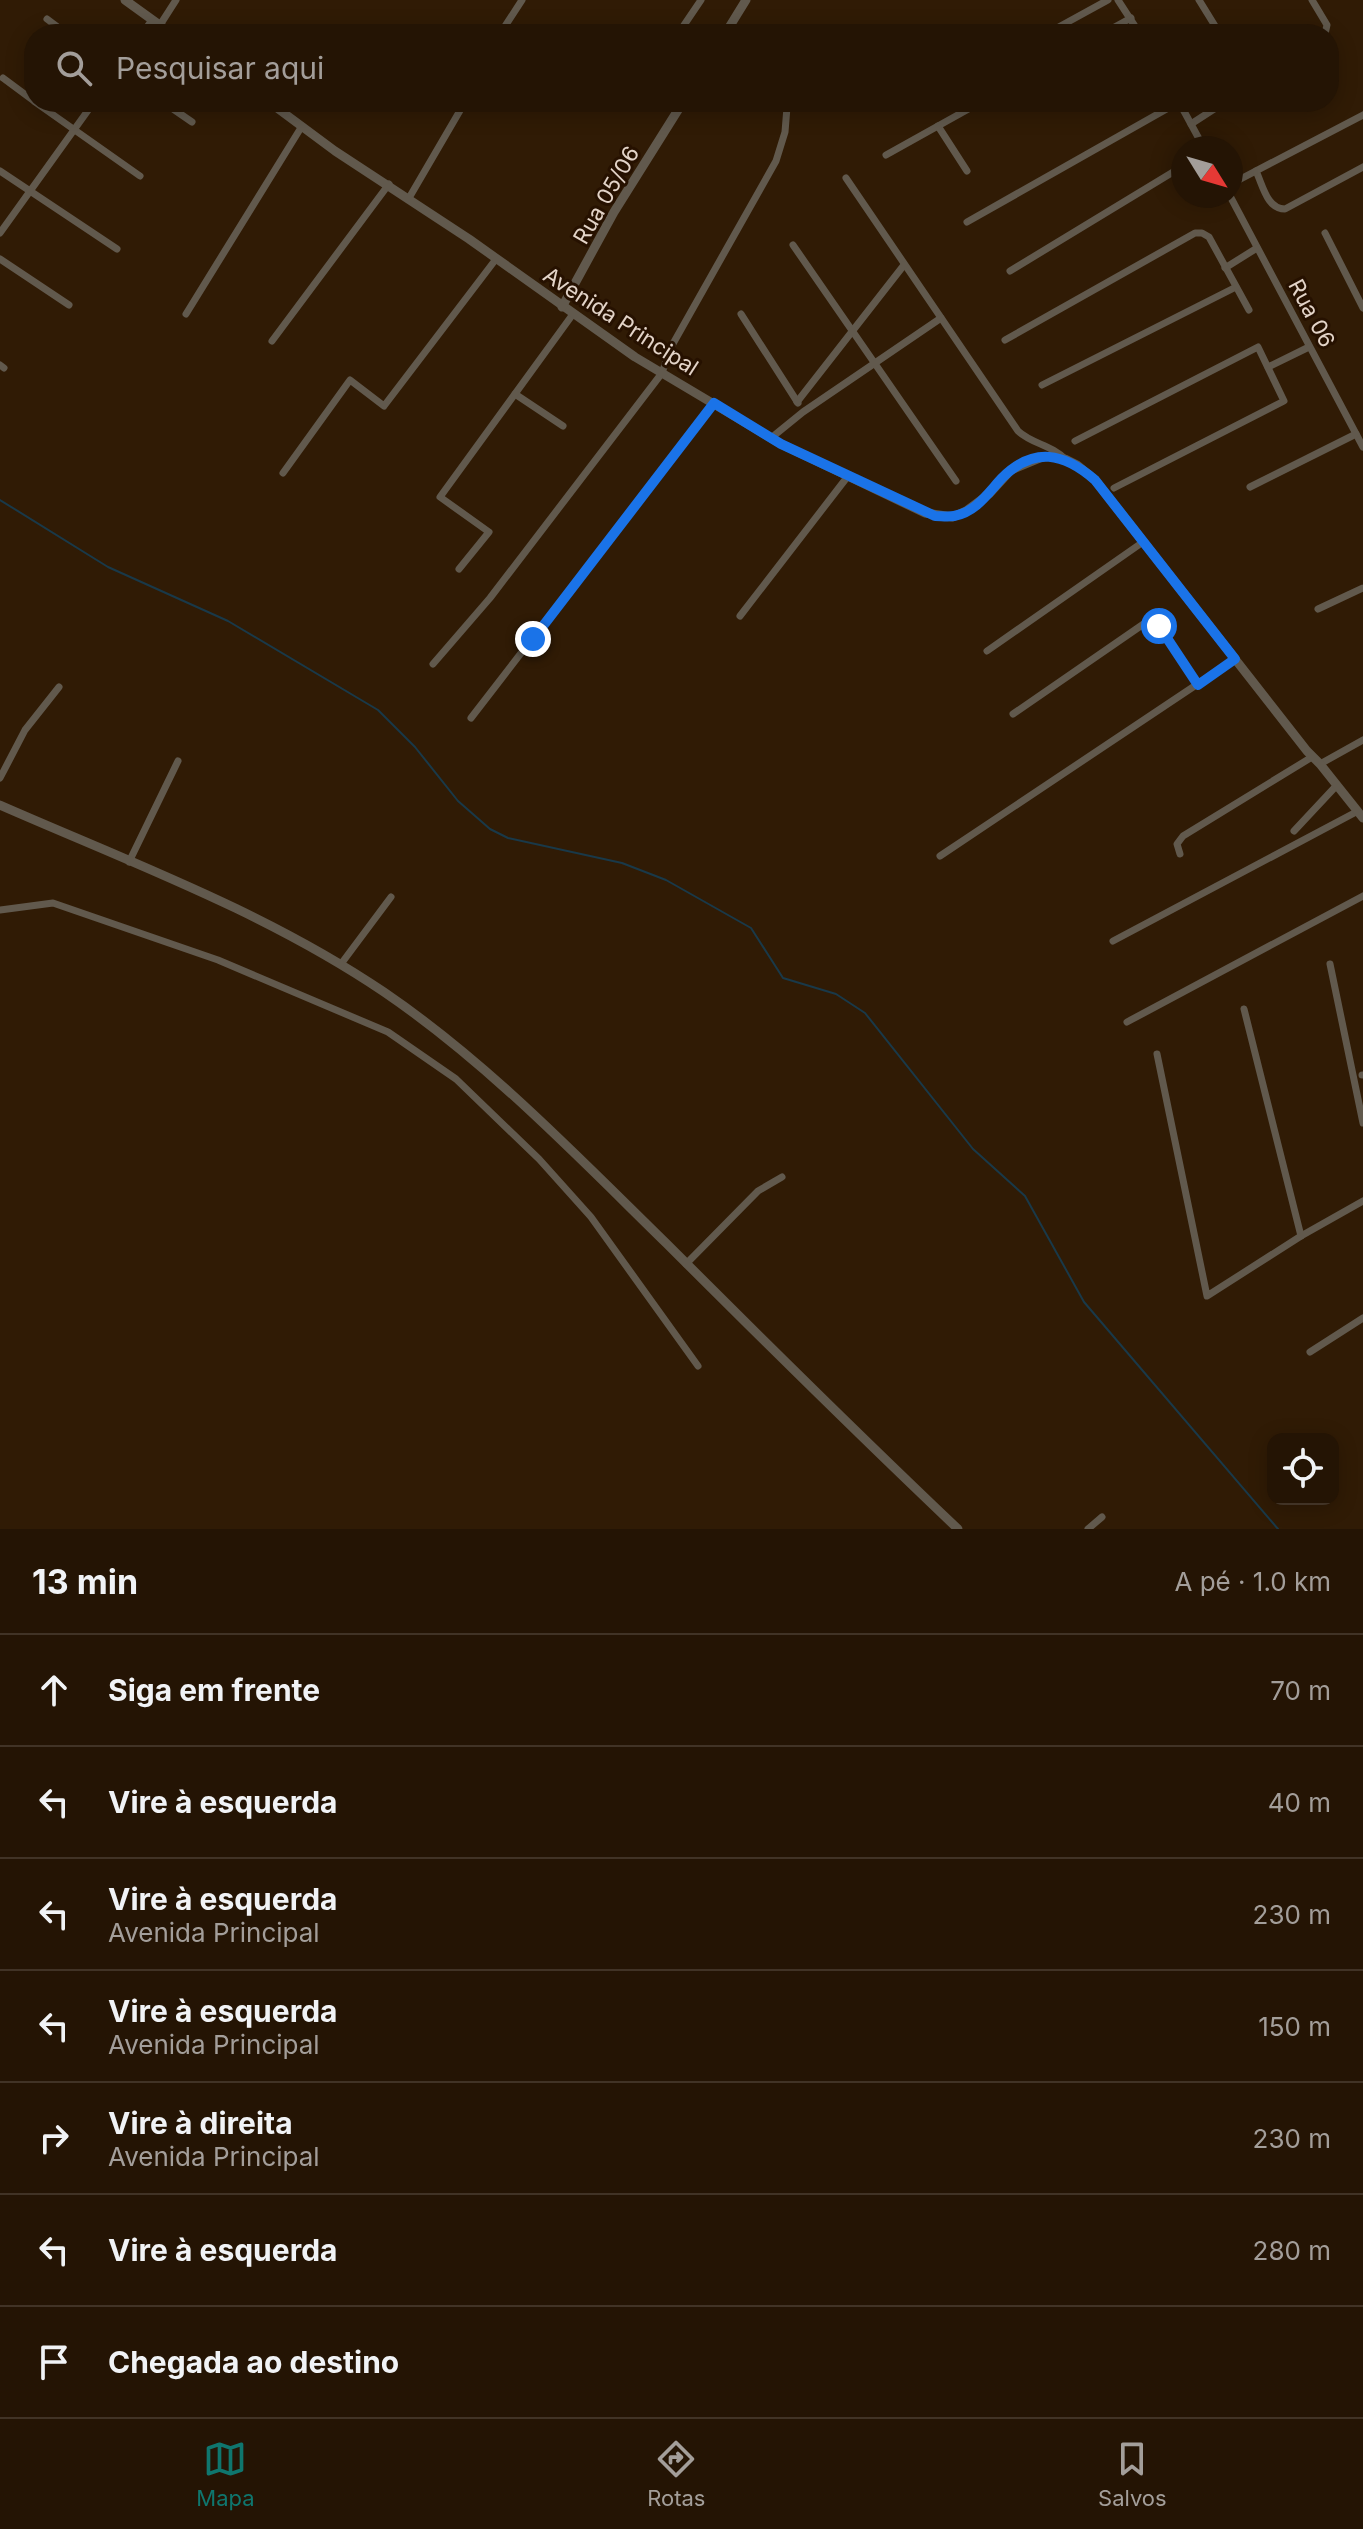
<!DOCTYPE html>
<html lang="pt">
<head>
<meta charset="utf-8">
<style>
	:root { --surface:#241404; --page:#302113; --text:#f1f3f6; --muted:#a39e9a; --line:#413326; --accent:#0f766e }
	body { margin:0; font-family:Inter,sans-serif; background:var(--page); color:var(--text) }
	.controls { position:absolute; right:24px; bottom:24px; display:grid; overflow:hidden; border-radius:16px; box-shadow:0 4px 20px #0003 }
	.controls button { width:72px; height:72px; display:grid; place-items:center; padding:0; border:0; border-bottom:2px solid var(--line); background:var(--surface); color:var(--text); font:40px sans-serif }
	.compass { position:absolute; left:1171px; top:136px; width:72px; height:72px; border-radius:50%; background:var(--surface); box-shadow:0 4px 20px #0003; rotate:127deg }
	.stop { position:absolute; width:24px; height:24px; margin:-18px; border:6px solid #1a73e8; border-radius:50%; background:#fff }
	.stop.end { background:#1a73e8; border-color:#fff; box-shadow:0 2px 8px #0008 }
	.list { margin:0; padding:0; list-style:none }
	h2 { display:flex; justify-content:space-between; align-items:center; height:104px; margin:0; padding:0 32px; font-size:34px }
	h2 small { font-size:26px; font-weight:400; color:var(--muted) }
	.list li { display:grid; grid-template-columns:52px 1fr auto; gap:24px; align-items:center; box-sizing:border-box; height:112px; padding:0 32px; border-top:2px solid var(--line) }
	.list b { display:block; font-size:30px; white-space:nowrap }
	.list p { margin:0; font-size:26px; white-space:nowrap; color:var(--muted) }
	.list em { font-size:26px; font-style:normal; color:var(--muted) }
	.icon { flex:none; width:44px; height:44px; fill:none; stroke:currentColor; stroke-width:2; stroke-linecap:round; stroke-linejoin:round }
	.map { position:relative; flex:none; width:1363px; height:1529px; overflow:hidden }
	.search { position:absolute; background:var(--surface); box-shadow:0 4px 20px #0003; left:24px; right:24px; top:24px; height:88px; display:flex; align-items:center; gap:20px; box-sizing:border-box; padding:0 28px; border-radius:32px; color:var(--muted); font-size:30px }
	.sheet { height:888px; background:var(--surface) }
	nav { display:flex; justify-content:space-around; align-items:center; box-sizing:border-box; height:112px; border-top:2px solid var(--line); background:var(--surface); font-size:22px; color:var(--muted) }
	nav a { display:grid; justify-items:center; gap:4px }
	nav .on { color:var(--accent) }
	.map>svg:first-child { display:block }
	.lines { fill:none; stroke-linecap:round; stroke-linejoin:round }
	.stream { stroke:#193949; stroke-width:2 }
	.minor { stroke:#61594d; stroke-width:7 }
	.tertiary { stroke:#61594d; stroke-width:9 }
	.route { stroke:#1a73e8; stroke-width:10 }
	.labels { text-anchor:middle; stroke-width:6; stroke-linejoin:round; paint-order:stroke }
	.street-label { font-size:22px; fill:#e3d4c8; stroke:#261100 }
</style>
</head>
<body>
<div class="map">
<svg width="1363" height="1529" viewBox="0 0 1363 1529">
	<rect width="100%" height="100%" fill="#301b05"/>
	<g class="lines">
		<path class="stream" d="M0,500L108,567L228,621L378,710L415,747L458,801L490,829L508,838L622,863L666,880L751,928L783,978L836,994L865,1013L973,1149L1025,1196L1084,1302L1278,1529"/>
		<g class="minor">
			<path d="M1118,0L1140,34"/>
			<path d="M1199,0L1220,34"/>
			<path d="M1312,0L1327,25L1325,34"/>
			<path d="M47,19L67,34"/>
			<path d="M160,25L176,0"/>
			<path d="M142,34L152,20"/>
			<path d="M500,34L522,0"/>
			<path d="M678,34L701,0"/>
			<path d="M1046,34L1108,0"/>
			<path d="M1102,34L1131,18"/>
			<path d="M3,78L34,101"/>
			<path d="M35,102L140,176"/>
			<path d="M163,102L192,122"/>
			<path d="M1191,124L1225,102"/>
			<path d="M938,126L967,171"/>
			<path d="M886,155L981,102"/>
			<path d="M0,171L117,249"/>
			<path d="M1256,171C1263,186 1267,209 1285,209L1363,167"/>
			<path d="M846,178L1018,431C1032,444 1052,445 1065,459"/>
			<path d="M1231,184L1363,115"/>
			<path d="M1230,196L1363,447"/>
			<path d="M409,198L465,102"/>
			<path d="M967,222L1179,102L1204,148"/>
			<path d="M0,233L94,102"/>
			<path d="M1325,233L1363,308"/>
			<path d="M793,245L956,481"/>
			<path d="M0,259L69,305"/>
			<path d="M1225,268L1257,248"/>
			<path d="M1010,271L1183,166"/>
			<path d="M186,314L302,126"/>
			<path d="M741,314L798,403"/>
			<path d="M1005,340L1195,233H1202L1209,237L1249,310"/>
			<path d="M272,341L389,184"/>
			<path d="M0,365L4,368"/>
			<path d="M1268,367L1309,347"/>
			<path d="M1042,385L1236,287"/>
			<path d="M515,394L563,426"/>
			<path d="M797,402L904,265"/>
			<path d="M771,438L803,412L941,318"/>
			<path d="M1075,441L1258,347L1284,401L1114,488"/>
			<path d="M283,473L350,380L384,406L496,259"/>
			<path d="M1250,487L1356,434"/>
			<path d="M459,569L489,532L440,497L573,314"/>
			<path d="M1318,609L1363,588"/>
			<path d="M740,616L848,476"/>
			<path d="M987,651L1143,542"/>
			<path d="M433,664L490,598L662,373L670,349L776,161L785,132L787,107"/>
			<path d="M1013,714L1145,623L1153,621L1159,626L1198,685"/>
			<path d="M471,718L714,403"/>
			<path d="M1320,764L1363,740"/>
			<path d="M0,778L25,730L59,687"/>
			<path d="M1294,831L1337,785"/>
			<path d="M1180,854L1177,844L1183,836L1312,757"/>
			<path d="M940,856L1235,659"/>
			<path d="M129,862L178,761"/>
			<path d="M0,910L53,903L218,960L388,1032L456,1079L539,1159L591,1217L698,1366"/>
			<path d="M1113,941L1358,811"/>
			<path d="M341,964L391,897"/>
			<path d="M1330,964L1363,1123"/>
			<path d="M1244,1009L1301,1236"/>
			<path d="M1127,1022L1363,896"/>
			<path d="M1157,1054L1207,1296L1301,1236L1363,1201"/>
			<path d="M1362,1075H1363"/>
			<path d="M686,1264L758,1191L782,1177"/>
			<path d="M1310,1352L1363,1318"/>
			<path d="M1088,1529L1102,1517"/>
		</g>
		<g class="tertiary">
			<path d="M125,0L172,34"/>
			<path d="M725,34L746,0"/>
			<path d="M269,102L335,151L469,239L635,357L781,444L925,513L953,517L966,511L989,494L1011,470L1042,457L1053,456L1065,459L1077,465L1095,480L1307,751L1320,764L1363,818"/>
			<path d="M562,307L614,212L683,102"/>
			<path d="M0,805C130,862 266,912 384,992C488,1063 576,1155 666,1243C762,1339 859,1435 958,1529"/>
		</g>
	</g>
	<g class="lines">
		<path class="route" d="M533,639L714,403L781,444L935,516C941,516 948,517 954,516C976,512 988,493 1002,478C1034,446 1064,453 1095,480L1235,659L1198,685L1159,626"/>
	</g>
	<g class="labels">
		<g class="street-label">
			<text transform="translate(606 195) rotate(-60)" y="8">Rua 05/06</text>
			<text transform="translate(1312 313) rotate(62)" y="8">Rua 06</text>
			<text transform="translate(621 321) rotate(33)" y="8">Avenida Principal</text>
		</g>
	</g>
</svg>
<div class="controls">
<button><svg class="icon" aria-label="locate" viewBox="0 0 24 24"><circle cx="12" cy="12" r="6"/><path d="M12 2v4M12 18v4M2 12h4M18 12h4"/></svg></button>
</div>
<svg class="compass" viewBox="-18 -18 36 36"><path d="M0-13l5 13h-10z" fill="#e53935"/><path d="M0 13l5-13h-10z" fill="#a39e9a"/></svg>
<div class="stop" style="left:1159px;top:626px"></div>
<div class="stop end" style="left:533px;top:639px"></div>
<div class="search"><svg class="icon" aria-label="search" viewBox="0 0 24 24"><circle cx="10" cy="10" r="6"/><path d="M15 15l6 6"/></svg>Pesquisar aqui</div>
</div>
<section class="sheet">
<h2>13 min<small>A pé · 1.0 km</small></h2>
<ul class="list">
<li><svg class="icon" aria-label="ahead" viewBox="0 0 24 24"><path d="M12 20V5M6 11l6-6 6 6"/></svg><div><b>Siga em frente</b></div><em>70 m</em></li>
<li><svg class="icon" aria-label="left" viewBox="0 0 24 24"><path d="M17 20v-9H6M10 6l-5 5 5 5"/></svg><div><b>Vire à esquerda</b></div><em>40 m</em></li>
<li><svg class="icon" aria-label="left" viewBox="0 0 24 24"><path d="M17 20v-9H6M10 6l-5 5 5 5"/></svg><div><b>Vire à esquerda</b><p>Avenida Principal</p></div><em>230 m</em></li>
<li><svg class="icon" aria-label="left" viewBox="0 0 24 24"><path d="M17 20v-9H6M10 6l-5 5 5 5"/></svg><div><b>Vire à esquerda</b><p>Avenida Principal</p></div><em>150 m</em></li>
<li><svg class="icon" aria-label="right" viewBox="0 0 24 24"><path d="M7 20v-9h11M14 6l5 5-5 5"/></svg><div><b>Vire à direita</b><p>Avenida Principal</p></div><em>230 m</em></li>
<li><svg class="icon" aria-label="left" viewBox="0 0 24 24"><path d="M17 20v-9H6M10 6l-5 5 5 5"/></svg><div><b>Vire à esquerda</b></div><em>280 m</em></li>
<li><svg class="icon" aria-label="arrive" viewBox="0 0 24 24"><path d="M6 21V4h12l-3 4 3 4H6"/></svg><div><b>Chegada ao destino</b></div></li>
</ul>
</section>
<nav>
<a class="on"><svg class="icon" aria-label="map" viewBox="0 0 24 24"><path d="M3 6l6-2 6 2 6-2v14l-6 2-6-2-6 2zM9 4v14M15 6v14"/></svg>Mapa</a>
<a><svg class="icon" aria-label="directions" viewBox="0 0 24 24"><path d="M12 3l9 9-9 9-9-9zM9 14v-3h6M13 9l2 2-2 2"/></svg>Rotas</a>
<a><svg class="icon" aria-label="saved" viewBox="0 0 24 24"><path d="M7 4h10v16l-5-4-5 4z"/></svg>Salvos</a>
</nav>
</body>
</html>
